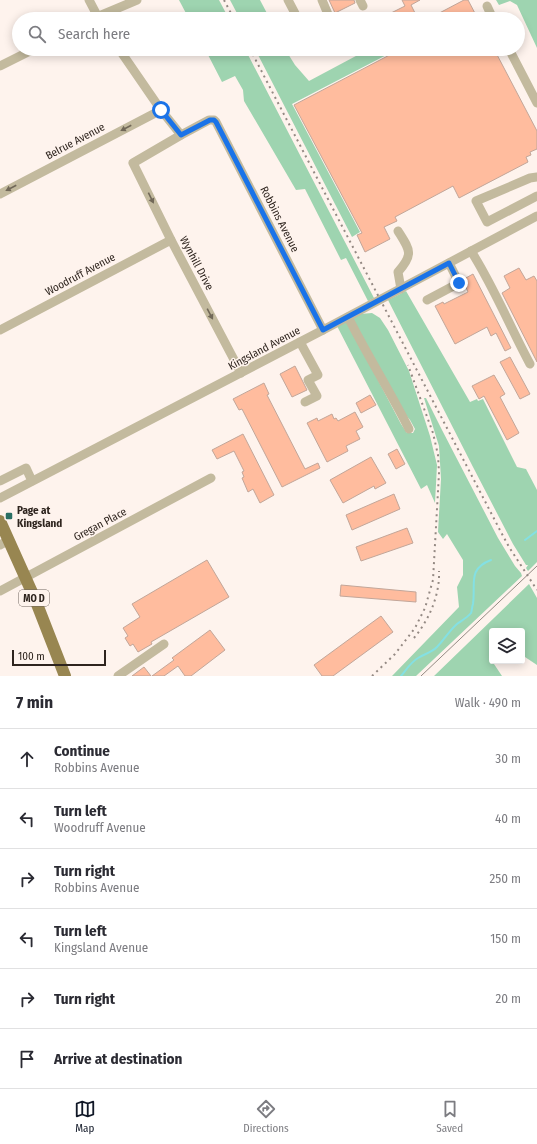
<!DOCTYPE html>
<html lang="en">
<head>
<meta charset="utf-8">
<style>
	:root { --surface:#fff; --page:#f2f2f3; --text:#2b2b33; --muted:#7c7c81; --line:#e1e1e2; --accent:#111827 }
	body { margin:0; font-family:"Fira Sans Condensed",sans-serif; background:var(--page); color:var(--text) }
	.controls { position:absolute; right:12px; bottom:12px; display:grid; overflow:hidden; border-radius:4px; box-shadow:0 2px 10px #0003 }
	.controls button { width:36px; height:36px; display:grid; place-items:center; padding:0; border:0; border-bottom:1px solid var(--line); background:var(--surface); color:var(--text); font:20px sans-serif }
	.scale { position:absolute; left:12px; bottom:10px; width:94px; box-sizing:border-box; padding-left:4px; border:2px solid #2e241e; border-top:0; font-size:11px; line-height:14px; white-space:nowrap; color:#2e241e; -webkit-text-stroke:3px #fef3ed; paint-order:stroke }
	.stop { position:absolute; width:12px; height:12px; margin:-9px; border:3px solid #1a73e8; border-radius:50%; background:#fff }
	.stop.end { background:#1a73e8; border-color:#fff; box-shadow:0 1px 4px #0008 }
	.list { margin:0; padding:0; list-style:none }
	h2 { display:flex; justify-content:space-between; align-items:center; height:52px; margin:0; padding:0 16px; font-size:17px }
	h2 small { font-size:13px; font-weight:400; color:var(--muted) }
	.list li { display:grid; grid-template-columns:26px 1fr auto; gap:12px; align-items:center; box-sizing:border-box; height:60px; padding:0 16px; border-top:1px solid var(--line) }
	.list b { display:block; font-size:15px; white-space:nowrap }
	.list p { margin:0; font-size:13px; white-space:nowrap; color:var(--muted) }
	.list em { font-size:13px; font-style:normal; color:var(--muted) }
	.icon { flex:none; width:22px; height:22px; fill:none; stroke:currentColor; stroke-width:2; stroke-linecap:round; stroke-linejoin:round }
	.map { position:relative; flex:none; width:537px; height:676px; overflow:hidden }
	.search { position:absolute; background:var(--surface); box-shadow:0 2px 10px #0003; left:12px; right:12px; top:12px; height:44px; display:flex; align-items:center; gap:10px; box-sizing:border-box; padding:0 14px; border-radius:22px; color:var(--muted); font-size:15px }
	.sheet { height:412px; background:var(--surface) }
	nav { display:flex; justify-content:space-around; align-items:center; box-sizing:border-box; height:56px; border-top:1px solid var(--line); background:var(--surface); font-size:11px; color:var(--muted) }
	nav a { display:grid; justify-items:center; gap:2px }
	nav .on { color:var(--accent) }
	.map>svg:first-child { display:block }
	.green { fill:#9ed4b0 }
	.lines { fill:none; stroke-linecap:round; stroke-linejoin:round }
	.stream { stroke:#84e0e3; stroke-width:2 }
	.building { fill:#ffbc9e; stroke:#c2a699 }
	.minor { stroke:#c3ba9e; stroke-width:9 }
	.major { stroke:#988651; stroke-width:12 }
	.tram { stroke:#948983; stroke-width:1 }
	.rail { stroke:#948983; stroke-width:2; stroke-dasharray:2 4; stroke-linecap:butt }
	.oneway { fill:#716858 }
	.route { stroke:#1a73e8; stroke-width:5 }
	.poi-dot { fill:#2a6f64; stroke:#fef3ed; stroke-width:1.5 }
	.labels { text-anchor:middle; stroke-width:3; stroke-linejoin:round; paint-order:stroke }
	.shield { fill:#fef3ed; stroke:#6c625c; stroke-width:1 }
	.shield-label { font-size:10px; font-weight:bold; fill:#2e241e }
	.street-label { font-size:11px; fill:#2e241e; stroke:#fef3ed }
	.poi-label { font-size:11px; font-weight:bold; fill:#2e241e; stroke:#fef3ed; text-anchor:start }
</style>
</head>
<body>
<div class="map">
<svg width="537" height="676" viewBox="0 0 537 676">
	<rect width="100%" height="100%" fill="#fef3ed"/>
	<g class="green">
		<path d="M179,0H219L229,19H189Z"/>
		<path d="M230,0H260L270,19H240Z"/>
		<path d="M496,0H537V48L517,5L510,1L499,5Z"/>
		<path d="M205,49H245L374,298L368,301L346,258L341,260L305,189L296,190L244,101L243,90L235,76L222,82Z"/>
		<path d="M255,49H285L295,65L309,81L369,49H398L292,104L360,232L352,237Z"/>
		<path d="M406,291L470,402L477,399L478,401L483,399L517,467L526,469L537,490V562L528,571L526,568L528,565H526L513,544L473,467L388,300Z"/>
		<path d="M372,313L380,318L388,330L409,371L430,436L437,465L435,503L427,485L421,489L337,326L347,321L401,424L407,433H413L415,429L410,420L400,408L352,318L360,314Z"/>
		<path d="M424,398H426L442,430L498,538L515,566L521,573L522,576L416,676H392L459,607L457,587L463,575V560L447,534L443,539L438,532L441,479L439,446Z"/>
		<path d="M529,584L537,598V665L522,655V631H492V656L490,658L502,676H434Z"/>
	</g>
	<g class="lines">
		<g class="stream">
			<path d="M525,540L537,531"/>
			<path d="M401,676C406,670 411,662 418,658C424,654 431,653 437,647C444,640 449,631 457,624C461,621 468,617 471,613C472,611 472,606 473,604C476,584 467,569 491,560"/>
		</g>
	</g>
	<g class="building">
		<path d="M329,0H354L355,3L335,13Z"/>
		<path d="M402,0H420L411,5L418,19H379L405,6Z"/>
		<path d="M464,0H468L478,19H428Z"/>
		<path d="M401,49H494L537,131V149L530,152L531,155L526,157L528,162L459,198L453,186L395,217L397,221L384,227L390,239L365,252L357,235L362,233L294,105Z"/>
		<path d="M519,268L526,280L534,276L537,281V362L502,293L510,288L504,276Z"/>
		<path d="M473,274L511,348L505,351L496,333L491,336L487,327L455,344L435,306L443,302L444,304L468,292L465,285L464,279Z"/>
		<path d="M510,357L530,394L520,399L500,362Z"/>
		<path d="M295,366L307,390L292,397L280,374Z"/>
		<path d="M494,375L505,394L500,397L519,433L507,440L484,396L479,399L472,386Z"/>
		<path d="M264,383L269,394L267,395L305,469L318,463L320,468L282,487L242,409L239,410L233,399Z"/>
		<path d="M370,395L376,405L361,413L356,403Z"/>
		<path d="M355,412L363,427L356,431L360,439L346,446L348,451L327,462L307,423L317,418L318,421L332,414L334,419L336,418L338,421Z"/>
		<path d="M243,434L274,495L260,503L253,489L248,492L242,478L244,477L242,472L244,471L234,451L217,459L212,450Z"/>
		<path d="M397,449L405,464L396,469L388,454Z"/>
		<path d="M371,457L386,483L375,489L374,486L343,503L330,480Z"/>
		<path d="M394,494L400,509L352,530L346,515Z"/>
		<path d="M407,528L413,543L361,561L356,547Z"/>
		<path d="M207,560L229,597L151,642L152,644L138,652L133,644L130,646L125,638L128,636L123,628L140,617L132,604Z"/>
		<path d="M341,585L416,592V602L340,596Z"/>
		<path d="M381,616L393,632L333,676H322L314,665Z"/>
		<path d="M210,630L225,650L191,676H185L178,666L164,676H152L174,660L172,658Z"/>
		<path d="M144,667L151,676H132Z"/>
	</g>
	<g class="lines">
		<g class="minor">
			<path d="M89,0L99,19"/>
			<path d="M288,0L298,19"/>
			<path d="M322,0L330,19"/>
			<path d="M360,0L363,6"/>
			<path d="M487,6L493,19"/>
			<path d="M92,19L137,0"/>
			<path d="M119,49L161,110L181,135"/>
			<path d="M509,49L537,103"/>
			<path d="M0,66L34,49"/>
			<path d="M537,177L530,178L476,201L487,222L537,196"/>
			<path d="M0,194L161,110"/>
			<path d="M398,231C410,250 414,254 398,272L401,289"/>
			<path d="M471,251C494,287 510,327 530,364"/>
			<path d="M427,300L459,283L449,263"/>
			<path d="M348,317C367,355 390,391 409,429"/>
			<path d="M0,330L171,240"/>
			<path d="M300,342L318,375L308,380L317,396L305,402"/>
			<path d="M241,373L171,240L133,163L181,135L209,120H214L216,122L323,330"/>
			<path d="M0,481L26,468L32,481"/>
			<path d="M0,498L323,330L537,216"/>
			<path d="M0,545L9,540"/>
			<path d="M0,591L211,478"/>
			<path d="M118,676L164,644"/>
		</g>
		<path class="major" d="M0,521L35,599L65,676"/>
		<path class="tram" d="M421,676L537,566"/>
		<g class="rail">
			<path d="M224,0L234,19"/>
			<path d="M250,49L502,534L509,547L537,590"/>
			<path d="M414,638C429,620 440,595 439,571"/>
			<path d="M372,676L395,654L415,628L425,608L433,580L439,473L438,455L433,433L408,365"/>
		</g>
	</g>
	<defs><path id="oneway-solid" d="M-6-.8H1V-3.2L6.5 0L1 3.2V.8H-6Z"/></defs>
	<g class="oneway">
		<use href="#oneway-solid" transform="translate(126 128) rotate(152)"/>
		<use href="#oneway-solid" transform="translate(11 188) rotate(152)"/>
		<use href="#oneway-solid" transform="translate(151 198) rotate(64)"/>
		<use href="#oneway-solid" transform="translate(210 314) rotate(62)"/>
	</g>
	<g class="lines">
		<path class="route" d="M161,110L181,135L210,120H214L216,122L323,330L449,263L459,283"/>
	</g>
	<rect class="poi-dot" x="5" y="512" width="8" height="8" rx="2"/>
	<g class="labels">
		<rect class="shield" x="19" y="590" width="30" height="16" rx="3"/>
		<g class="shield-label">
			<text x="34" y="602">MO D</text>
		</g>
		<g class="street-label">
			<text transform="translate(75 141) rotate(-28)" y="4">Belrue Avenue</text>
			<text transform="translate(280 219) rotate(63)" y="4">Robbins Avenue</text>
			<text transform="translate(197 263) rotate(62)" y="4">Wynhill Drive</text>
			<text transform="translate(80 274) rotate(-28)" y="4">Woodruff Avenue</text>
			<text transform="translate(264 348) rotate(-28)" y="4">Kingsland Avenue</text>
			<text transform="translate(100 524) rotate(-28)" y="4">Gregan Place</text>
		</g>
		<g class="poi-label">
			<text x="17" y="514">Page at<tspan x="17" dy="13">Kingsland</tspan></text>
		</g>
	</g>
</svg>
<div class="controls">
<button><svg class="icon" aria-label="layers" viewBox="0 0 24 24"><path d="M12 4l9 5-9 5-9-5zM3 14l9 5 9-5"/></svg></button>
</div>
<div class="scale">100 m</div>
<div class="stop" style="left:161px;top:110px"></div>
<div class="stop end" style="left:459px;top:283px"></div>
<div class="search"><svg class="icon" aria-label="search" viewBox="0 0 24 24"><circle cx="10" cy="10" r="6"/><path d="M15 15l6 6"/></svg>Search here</div>
</div>
<section class="sheet">
<h2>7 min<small>Walk · 490 m</small></h2>
<ul class="list">
<li><svg class="icon" aria-label="ahead" viewBox="0 0 24 24"><path d="M12 20V5M6 11l6-6 6 6"/></svg><div><b>Continue</b><p>Robbins Avenue</p></div><em>30 m</em></li>
<li><svg class="icon" aria-label="left" viewBox="0 0 24 24"><path d="M17 20v-9H6M10 6l-5 5 5 5"/></svg><div><b>Turn left</b><p>Woodruff Avenue</p></div><em>40 m</em></li>
<li><svg class="icon" aria-label="right" viewBox="0 0 24 24"><path d="M7 20v-9h11M14 6l5 5-5 5"/></svg><div><b>Turn right</b><p>Robbins Avenue</p></div><em>250 m</em></li>
<li><svg class="icon" aria-label="left" viewBox="0 0 24 24"><path d="M17 20v-9H6M10 6l-5 5 5 5"/></svg><div><b>Turn left</b><p>Kingsland Avenue</p></div><em>150 m</em></li>
<li><svg class="icon" aria-label="right" viewBox="0 0 24 24"><path d="M7 20v-9h11M14 6l5 5-5 5"/></svg><div><b>Turn right</b></div><em>20 m</em></li>
<li><svg class="icon" aria-label="arrive" viewBox="0 0 24 24"><path d="M6 21V4h12l-3 4 3 4H6"/></svg><div><b>Arrive at destination</b></div></li>
</ul>
</section>
<nav>
<a class="on"><svg class="icon" aria-label="map" viewBox="0 0 24 24"><path d="M3 6l6-2 6 2 6-2v14l-6 2-6-2-6 2zM9 4v14M15 6v14"/></svg>Map</a>
<a><svg class="icon" aria-label="directions" viewBox="0 0 24 24"><path d="M12 3l9 9-9 9-9-9zM9 14v-3h6M13 9l2 2-2 2"/></svg>Directions</a>
<a><svg class="icon" aria-label="saved" viewBox="0 0 24 24"><path d="M7 4h10v16l-5-4-5 4z"/></svg>Saved</a>
</nav>
</body>
</html>
